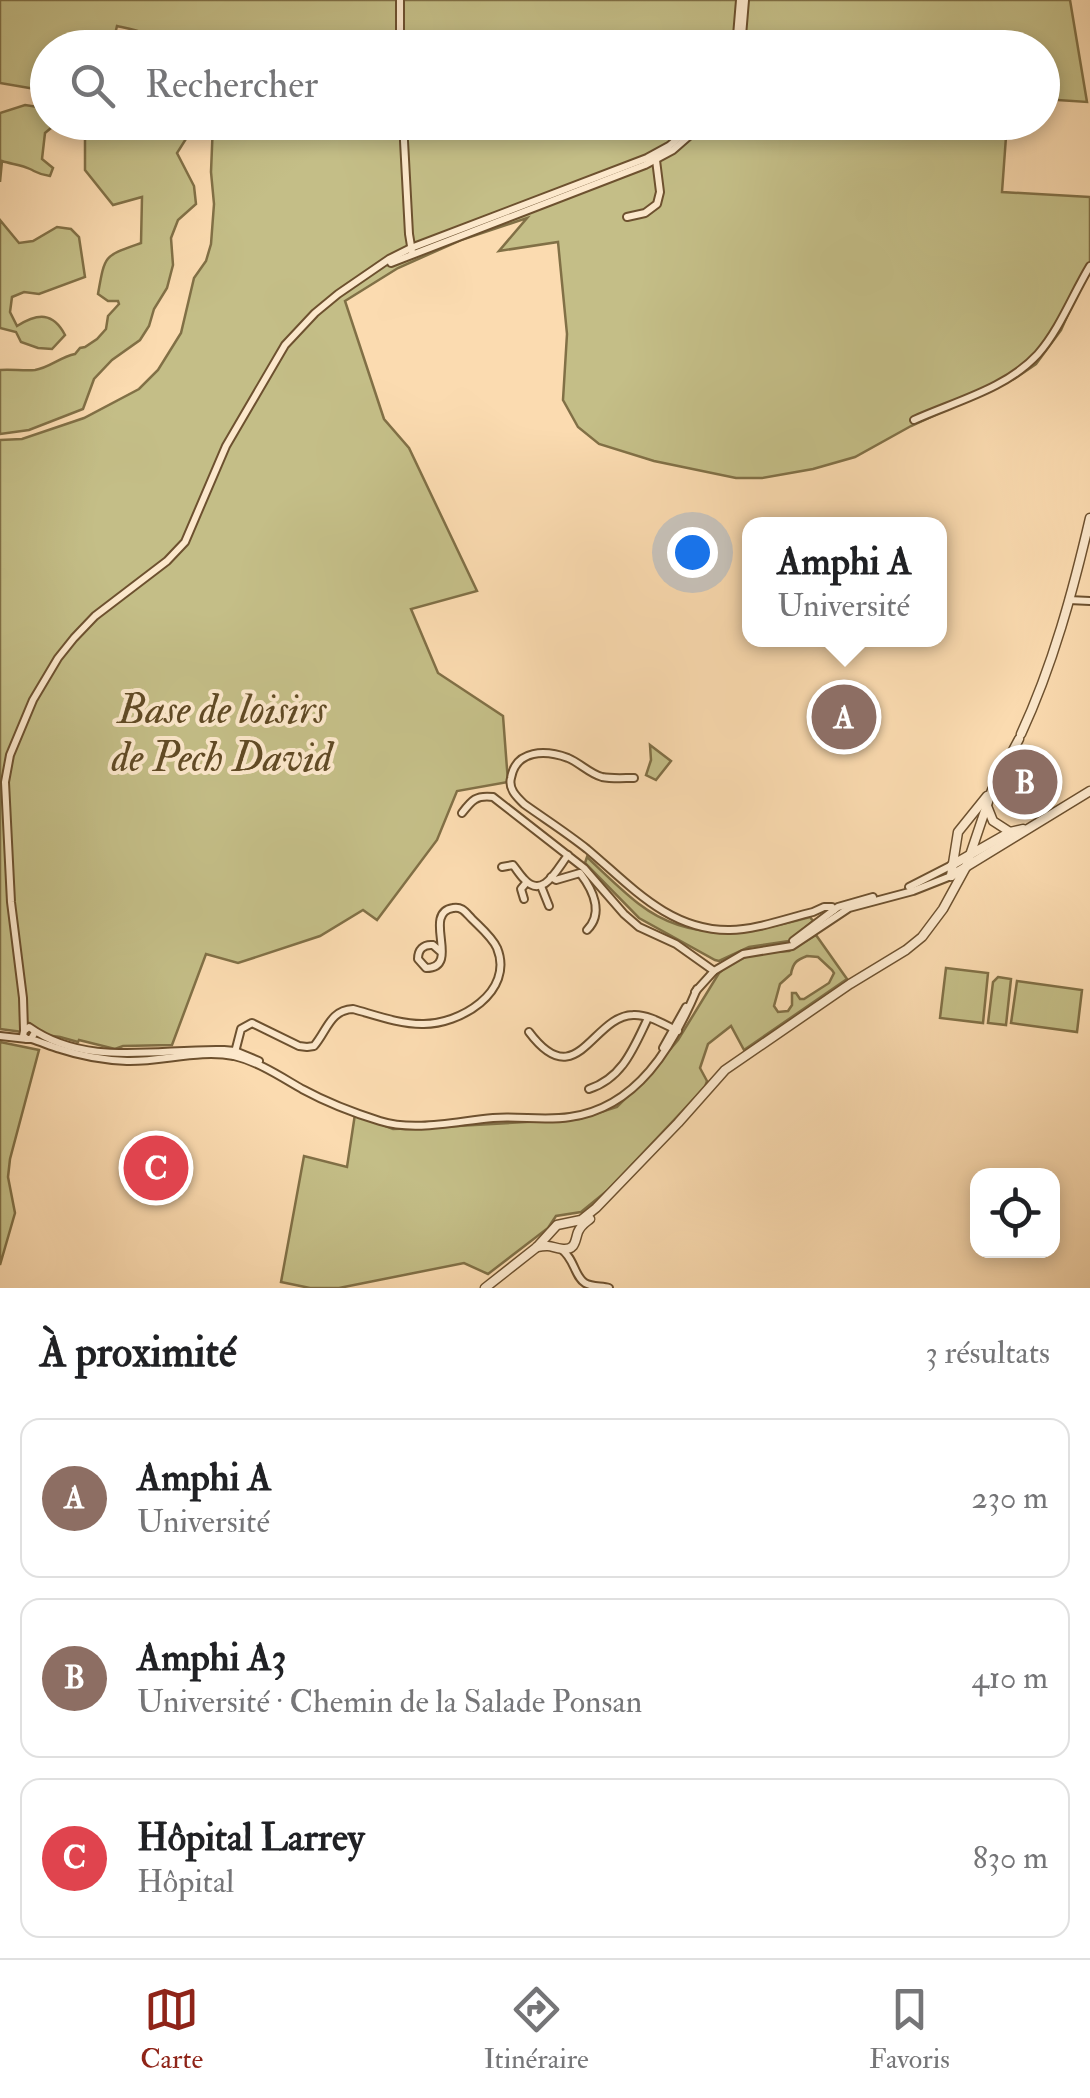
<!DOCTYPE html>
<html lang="fr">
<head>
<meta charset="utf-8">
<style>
	:root { --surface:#fff; --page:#f2f2f2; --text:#202124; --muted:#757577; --line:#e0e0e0; --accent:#8f2418 }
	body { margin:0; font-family:"IM FELL Double Pica",serif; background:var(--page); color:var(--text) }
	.controls { position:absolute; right:30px; bottom:30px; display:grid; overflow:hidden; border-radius:20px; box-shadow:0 5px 15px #0003 }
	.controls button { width:90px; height:90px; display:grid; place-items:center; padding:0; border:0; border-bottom:2px solid var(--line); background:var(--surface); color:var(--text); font:50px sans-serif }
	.you { position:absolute; left:692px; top:552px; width:35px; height:35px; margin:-25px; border:8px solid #fff; border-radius:50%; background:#1a73e8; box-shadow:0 0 0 15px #1a73e833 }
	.badge { display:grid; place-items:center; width:65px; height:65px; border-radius:50%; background:var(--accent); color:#fff; font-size:32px; font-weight:700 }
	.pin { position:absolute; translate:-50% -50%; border:5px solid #fff; box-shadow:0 2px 10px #0006 }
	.popup { position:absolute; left:742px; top:517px; width:205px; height:130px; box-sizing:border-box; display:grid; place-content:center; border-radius:20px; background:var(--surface); filter:drop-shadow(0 2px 8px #0005); font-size:32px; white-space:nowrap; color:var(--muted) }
	.popup b { font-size:38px; color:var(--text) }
	.popup::after { content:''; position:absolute; left:50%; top:100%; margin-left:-20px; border:20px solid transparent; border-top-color:var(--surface) }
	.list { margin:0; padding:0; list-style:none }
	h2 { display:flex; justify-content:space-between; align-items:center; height:130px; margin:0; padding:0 40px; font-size:42px }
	h2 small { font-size:32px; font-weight:400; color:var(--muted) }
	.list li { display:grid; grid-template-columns:65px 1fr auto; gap:30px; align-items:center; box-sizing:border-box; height:160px; margin:0 20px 20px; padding:0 20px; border:2px solid var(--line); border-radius:20px }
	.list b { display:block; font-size:38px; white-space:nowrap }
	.list p { margin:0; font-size:32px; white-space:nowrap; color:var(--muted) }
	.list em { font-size:32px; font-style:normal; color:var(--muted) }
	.icon { flex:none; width:55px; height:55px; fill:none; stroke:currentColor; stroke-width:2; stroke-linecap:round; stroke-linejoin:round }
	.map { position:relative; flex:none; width:1090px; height:1288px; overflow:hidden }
	.search { position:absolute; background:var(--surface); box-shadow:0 5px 15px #0003; left:30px; right:30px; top:30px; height:110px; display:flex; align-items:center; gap:25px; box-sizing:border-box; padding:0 35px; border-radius:55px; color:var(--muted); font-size:38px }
	.sheet { height:670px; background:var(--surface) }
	nav { display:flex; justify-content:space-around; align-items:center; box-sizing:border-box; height:140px; border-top:2px solid var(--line); background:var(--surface); font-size:28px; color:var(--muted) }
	nav a { display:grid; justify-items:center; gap:5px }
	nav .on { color:var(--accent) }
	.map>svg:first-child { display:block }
	.green { fill:#c4be87; stroke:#817046; stroke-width:2.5; fill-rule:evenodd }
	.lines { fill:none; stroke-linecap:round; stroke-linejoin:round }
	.minor-casing { stroke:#6d512f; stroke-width:10 }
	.tertiary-casing { stroke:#6d512f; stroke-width:11 }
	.minor { stroke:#fce8cc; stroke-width:6 }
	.tertiary { stroke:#fce8cc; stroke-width:8 }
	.labels { text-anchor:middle; stroke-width:8; stroke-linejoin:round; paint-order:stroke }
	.park-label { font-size:42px; font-style:italic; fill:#604a25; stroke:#fce8cc }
</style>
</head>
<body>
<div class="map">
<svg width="1090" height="1288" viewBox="0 0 1090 1288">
	<rect width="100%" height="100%" fill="#fbdbb0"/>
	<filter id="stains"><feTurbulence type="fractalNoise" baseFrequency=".002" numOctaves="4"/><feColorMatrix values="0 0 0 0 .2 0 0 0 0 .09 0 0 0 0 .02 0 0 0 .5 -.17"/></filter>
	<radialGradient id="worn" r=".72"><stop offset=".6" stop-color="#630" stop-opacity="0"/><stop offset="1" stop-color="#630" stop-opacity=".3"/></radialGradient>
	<g class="green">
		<path d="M0,0H1070L1087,102L1043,99L1042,48H167C154,33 135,30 117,26L112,47L48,48L47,91L0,83Z"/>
		<path d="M25,105L45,108L48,122L50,123L51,128L45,133L42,159L53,168L50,176C40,175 38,173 30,169C22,165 11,164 2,161L0,182V113Z"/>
		<path d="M57,123H196L177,153L194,186L196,204L178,220L171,238L173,265L167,288L154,309L149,326L140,340L112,360L94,379L83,409L29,430L0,434V370C11,369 24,371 35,370C49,368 60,357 75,354L80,348L85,347L97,339L106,329L108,316L119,304L118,301H108L98,294C105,254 104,256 141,243L142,197L113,205L85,170V136L57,127Z"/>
		<path d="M213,123H1007L1002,192L1090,197V265L1061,330L1036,364L1014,379L911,426L855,457L813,469L762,478H736L654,461L599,444L578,427L563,400L567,334L558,242L499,251L527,218L461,240L398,268L345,301L384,419L409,448L477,591L411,609L438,673L503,716L508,782L457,791L437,840L377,920L363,910L320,936L238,963L206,954L172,1045L123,1046L115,1049L79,1040L78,1042L60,1037L0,1029V440L22,439L84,418L139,389L158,370L181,333L194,278L206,261L211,244L214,204L211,172Z"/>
		<path d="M0,220L19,243L33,241L57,227L71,229L79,237L85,277L39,294L24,292L12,297L10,312L17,326C38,313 53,312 65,335L52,349L38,348L21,342L16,332L0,328Z"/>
		<path d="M650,745L671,761L656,780L646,775L651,760Z"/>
		<path d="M587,857C604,873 621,890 639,904C692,945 752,933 810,917L813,921L789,941L749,947L719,961L715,960L639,918L585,863Z"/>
		<path d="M816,935L847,979L744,1050L731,1026L708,1044L700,1068L707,1081L705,1087L608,1190L581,1212L556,1216L548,1228L488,1274L464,1263L339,1288H310L281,1282L304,1156L347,1167L355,1114L393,1129L422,1128L579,1119L617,1107L645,1079L678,1040L719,973L730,963L756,953L789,951ZM807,956L818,957L832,970L834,973L829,983L804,999H800L796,993H792V1005L788,1011L778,1012L774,1006L780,984L791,974C793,962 797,960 807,956Z"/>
		<path d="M946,968L988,973L983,1023L940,1018Z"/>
		<path d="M998,977L1011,979L1006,1025L988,1023L993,982Z"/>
		<path d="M1017,981L1082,990L1077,1032L1011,1023Z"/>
		<path d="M0,1042L39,1050L10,1159L8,1177L15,1213L0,1265Z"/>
	</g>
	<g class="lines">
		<defs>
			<g id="minor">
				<path d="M400,0V48"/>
				<path d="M736,48L740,0"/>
				<path d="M741,48L745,0"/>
				<path d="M403,122L409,234L412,252"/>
				<path d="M627,217L645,213L657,204L660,192L656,160"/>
				<path d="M391,263L645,165L673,150L705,122"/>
				<path d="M914,420C956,401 1006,389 1038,354C1060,329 1073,294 1090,266"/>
				<path d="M1069,600L1090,601"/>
				<path d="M634,778C624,778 612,779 602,777C590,774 580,763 568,758C546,750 516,749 511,778C508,789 517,797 524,804C545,819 567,833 587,849C630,885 669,931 730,930C755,930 788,918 813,912L824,907H832L834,910"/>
				<path d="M462,813C472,800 476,795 493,797L584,868L624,914L639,927L676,944L714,971"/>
				<path d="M502,867L513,865C517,870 520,875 524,879C543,900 557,869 568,855"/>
				<path d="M551,877L556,880L580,873C593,890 604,913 587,930"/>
				<path d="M541,886L549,906"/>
				<path d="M909,887L952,865"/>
				<path d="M524,899L521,889L526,883"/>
				<path d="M793,941L838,907L873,897"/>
				<path d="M695,992L714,971L743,954L792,946L849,908L913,891L951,876"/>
				<path d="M24,1030L23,998L11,902L5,782L10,755L33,700L58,658L74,638L95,616L167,561L185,542L226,446L285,345L315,313L338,294L389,259L411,248L647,158L669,146L697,122"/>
				<path d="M35,1032L31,1039H27L23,1036L24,1031L29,1027C87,1068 158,1048 224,1050L235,1051L259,1061"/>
				<path d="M529,1032C577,1096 592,1016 633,1015C648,1014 665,1025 678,1031"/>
				<path d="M0,1036L27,1039"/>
				<path d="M31,1039C41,1042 50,1046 60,1049C81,1056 105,1060 127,1061C162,1062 199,1049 234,1056C259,1062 281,1077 302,1089C326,1102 354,1113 380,1121C415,1132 457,1121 493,1118C519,1116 545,1121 570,1117C637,1108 673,1046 697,989"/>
				<path d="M663,1048L686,1007"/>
				<path d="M234,1056L241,1029L252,1023L299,1046L307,1047L314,1046C327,1031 330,1010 353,1009C375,1015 399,1024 422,1024C459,1025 515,992 497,948C492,937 481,928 472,919C466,913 462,906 453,908C421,913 462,968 426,968L418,959C418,950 423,944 433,945L441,952"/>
				<path d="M589,1089C623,1078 634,1047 648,1018"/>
				<path d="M561,1249C575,1259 574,1276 585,1283C591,1287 602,1286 609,1288"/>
			</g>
			<g id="tertiary">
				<path d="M1021,734C1053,665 1073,591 1090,518"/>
				<path d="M987,806L993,821L1010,832"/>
				<path d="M952,865L1010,832L1023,829"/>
				<path d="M951,876L1090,791"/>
				<path d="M951,876L958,832L987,796"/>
				<path d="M537,1247C553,1244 551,1248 563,1249C576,1250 575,1240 578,1232C581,1225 585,1223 590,1219"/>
				<path d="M485,1288L537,1247L557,1225L581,1220L596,1208L678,1123L725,1070L850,984L906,950L922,937L943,909L966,867L992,790L1019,739"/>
			</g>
		</defs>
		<use href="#minor" class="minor-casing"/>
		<use href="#tertiary" class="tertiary-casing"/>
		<use href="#minor" class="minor"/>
		<use href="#tertiary" class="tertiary"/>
	</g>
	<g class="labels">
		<g class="park-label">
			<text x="222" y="723">Base de loisirs<tspan x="222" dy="48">de Pech David</tspan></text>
		</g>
	</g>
	<rect width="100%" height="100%" filter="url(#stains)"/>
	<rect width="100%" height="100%" fill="url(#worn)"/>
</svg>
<div class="controls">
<button><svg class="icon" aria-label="locate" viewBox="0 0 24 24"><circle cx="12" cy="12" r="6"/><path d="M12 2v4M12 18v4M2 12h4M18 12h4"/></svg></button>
</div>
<div class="you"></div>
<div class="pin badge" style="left:844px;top:717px;background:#8d6e63">A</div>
<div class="popup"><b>Amphi A</b>Université</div>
<div class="pin badge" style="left:1025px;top:782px;background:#8d6e63">B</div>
<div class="pin badge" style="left:156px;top:1168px;background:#e0444e">C</div>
<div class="search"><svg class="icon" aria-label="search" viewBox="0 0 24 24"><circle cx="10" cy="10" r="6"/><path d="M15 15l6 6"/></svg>Rechercher</div>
</div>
<section class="sheet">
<h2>À proximité<small>3 résultats</small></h2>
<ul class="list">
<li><span class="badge" style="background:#8d6e63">A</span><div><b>Amphi A</b><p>Université</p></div><em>230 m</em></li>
<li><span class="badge" style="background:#8d6e63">B</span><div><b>Amphi A3</b><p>Université · Chemin de la Salade Ponsan</p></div><em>410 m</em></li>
<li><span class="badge" style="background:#e0444e">C</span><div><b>Hôpital Larrey</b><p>Hôpital</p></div><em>830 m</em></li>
</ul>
</section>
<nav>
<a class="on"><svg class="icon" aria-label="map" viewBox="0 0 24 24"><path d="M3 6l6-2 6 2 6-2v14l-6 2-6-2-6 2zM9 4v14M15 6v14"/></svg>Carte</a>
<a><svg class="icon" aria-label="directions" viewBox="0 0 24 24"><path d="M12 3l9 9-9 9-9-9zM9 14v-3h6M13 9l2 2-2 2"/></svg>Itinéraire</a>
<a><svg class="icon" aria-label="saved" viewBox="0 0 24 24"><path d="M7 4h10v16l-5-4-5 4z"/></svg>Favoris</a>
</nav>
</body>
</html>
